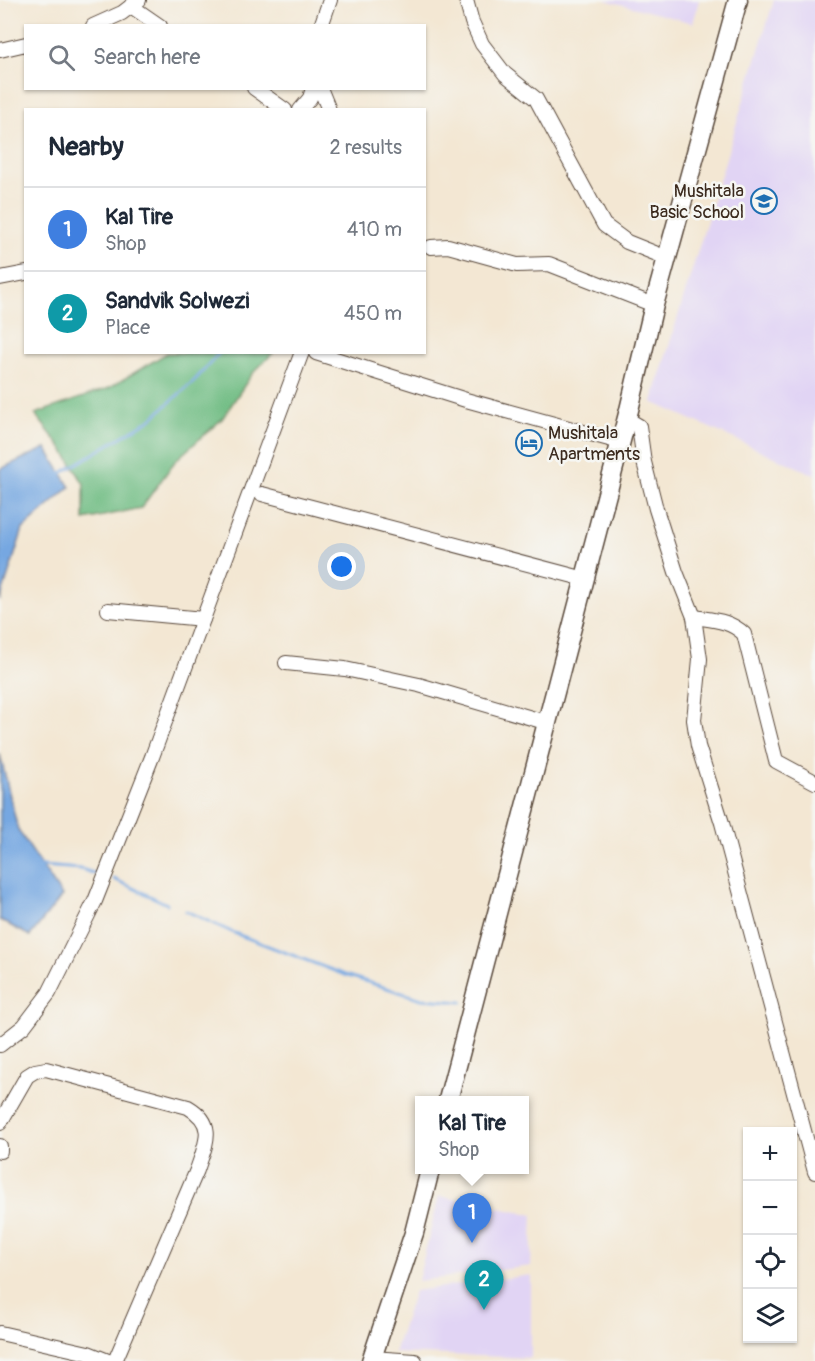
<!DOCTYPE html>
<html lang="en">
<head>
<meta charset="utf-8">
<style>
	:root { --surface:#fff; --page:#f2f2f3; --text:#1f2937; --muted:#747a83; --line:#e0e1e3; --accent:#1f6fb2 }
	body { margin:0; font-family:Pangolin,sans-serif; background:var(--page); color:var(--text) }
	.controls { position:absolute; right:18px; bottom:18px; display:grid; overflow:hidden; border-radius:0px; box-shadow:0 2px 4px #0004 }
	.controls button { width:54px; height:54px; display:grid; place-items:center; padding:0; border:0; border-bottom:2px solid var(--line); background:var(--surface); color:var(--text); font:30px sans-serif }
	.you { position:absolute; left:342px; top:567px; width:21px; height:21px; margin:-15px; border:4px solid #fff; border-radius:50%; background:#1a73e8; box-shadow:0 0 0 9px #1a73e833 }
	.badge { display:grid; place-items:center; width:39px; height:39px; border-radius:50%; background:var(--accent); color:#fff; font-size:20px; font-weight:700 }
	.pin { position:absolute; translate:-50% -50px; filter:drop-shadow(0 2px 3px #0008) }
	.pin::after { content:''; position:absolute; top:32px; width:21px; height:18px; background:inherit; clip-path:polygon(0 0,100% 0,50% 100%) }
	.popup { position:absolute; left:415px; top:1096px; width:114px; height:78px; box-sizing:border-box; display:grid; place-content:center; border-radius:0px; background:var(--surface); filter:drop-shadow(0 2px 4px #0005); font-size:20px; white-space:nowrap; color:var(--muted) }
	.popup b { font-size:22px; color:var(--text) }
	.popup::after { content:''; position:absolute; left:50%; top:100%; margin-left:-12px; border:12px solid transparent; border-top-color:var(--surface) }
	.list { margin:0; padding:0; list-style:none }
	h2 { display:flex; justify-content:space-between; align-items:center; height:78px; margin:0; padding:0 24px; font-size:26px }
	h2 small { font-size:20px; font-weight:400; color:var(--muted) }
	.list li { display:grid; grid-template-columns:39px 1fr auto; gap:18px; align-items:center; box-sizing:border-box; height:84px; padding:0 24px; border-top:2px solid var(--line) }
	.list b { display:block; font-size:22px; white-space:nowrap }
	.list p { margin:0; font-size:20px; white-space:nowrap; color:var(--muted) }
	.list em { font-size:20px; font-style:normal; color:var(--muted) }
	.icon { flex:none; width:33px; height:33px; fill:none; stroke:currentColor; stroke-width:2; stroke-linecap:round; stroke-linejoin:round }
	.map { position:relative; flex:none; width:815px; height:1361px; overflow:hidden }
	.search { position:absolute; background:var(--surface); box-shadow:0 2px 4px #0004; left:24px; top:24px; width:402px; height:66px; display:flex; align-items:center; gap:15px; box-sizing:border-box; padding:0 21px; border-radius:0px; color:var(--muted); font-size:22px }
	.panel { position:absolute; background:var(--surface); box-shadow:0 2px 4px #0004; left:24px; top:108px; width:402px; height:246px; border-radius:0px }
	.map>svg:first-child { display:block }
	.built { fill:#e1d4f4 }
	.forest { fill:#73be86; stroke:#577452; stroke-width:1.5 }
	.water { fill:#76a7e1; stroke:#586880; stroke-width:1.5 }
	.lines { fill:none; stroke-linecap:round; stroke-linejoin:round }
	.stream { stroke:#76a7e1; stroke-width:3 }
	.minor-casing { stroke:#574639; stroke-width:16 }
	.major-casing { stroke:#574639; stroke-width:21 }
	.minor { stroke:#fff; stroke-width:14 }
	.major { stroke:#fff; stroke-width:18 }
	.labels { text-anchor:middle; stroke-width:5; stroke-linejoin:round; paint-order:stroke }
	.poi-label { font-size:18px; fill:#3b2a1e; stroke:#f6f6f2; text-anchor:end }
</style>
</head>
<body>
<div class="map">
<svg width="815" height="1361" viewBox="0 0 815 1361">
	<rect width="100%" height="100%" fill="#f6f6f2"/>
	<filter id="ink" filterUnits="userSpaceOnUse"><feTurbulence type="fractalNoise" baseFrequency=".0167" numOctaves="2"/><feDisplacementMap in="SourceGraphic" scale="12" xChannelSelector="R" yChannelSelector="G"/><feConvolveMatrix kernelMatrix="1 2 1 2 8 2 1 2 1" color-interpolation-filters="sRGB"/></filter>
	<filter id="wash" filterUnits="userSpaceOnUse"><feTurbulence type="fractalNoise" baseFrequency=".008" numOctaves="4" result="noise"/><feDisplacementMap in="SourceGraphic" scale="24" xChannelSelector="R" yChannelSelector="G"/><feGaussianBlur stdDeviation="1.35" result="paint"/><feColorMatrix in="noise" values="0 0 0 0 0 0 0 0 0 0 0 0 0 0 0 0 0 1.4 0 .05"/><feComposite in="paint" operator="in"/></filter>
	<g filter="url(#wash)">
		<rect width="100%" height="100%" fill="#f3e7d3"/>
		<g class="built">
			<path d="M605,0H699L693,23Z"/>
			<path d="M774,0H815V475L652,402Z"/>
			<path d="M439,1196L533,1215L531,1266L418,1281Z"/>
			<path d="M531,1275V1358L394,1353L414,1291Z"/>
		</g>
		<path class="forest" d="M167,353H273L252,374L222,419L176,460L141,508L84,520V484L64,451L35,414L109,388Z"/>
		<g class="water">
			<path d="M46,448L70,487L23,529L0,601V469Z"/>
			<path d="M0,754L18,830L62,896L30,936L0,920Z"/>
		</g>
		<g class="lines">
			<g class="stream">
				<path d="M60,474L151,419L195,380L220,352"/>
				<path d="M42,866L81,869L96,874"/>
				<path d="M114,879L167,904"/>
				<path d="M186,911L234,933L345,975L422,999L462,1002"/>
			</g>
		</g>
	</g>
	<g filter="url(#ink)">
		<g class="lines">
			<defs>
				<g id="minor">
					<path d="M466,0L472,22L482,44L505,74L536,99L604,225L627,242L667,258"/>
					<path d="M131,6L160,26"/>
					<path d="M93,26L122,13L139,0"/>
					<path d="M321,26L330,0"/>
					<path d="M0,50L26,44"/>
					<path d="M254,88L285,110"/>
					<path d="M320,88L329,110"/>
					<path d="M300,110L310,98L313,88"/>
					<path d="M431,247L448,246L517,265L549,264L654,305"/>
					<path d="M0,278L26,273"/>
					<path d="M316,353L466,400L620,442"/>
					<path d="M627,419L639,426L644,462L656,509L676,572L694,617L700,659L694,720L698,746L722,823L815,1172"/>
					<path d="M262,494L585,579"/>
					<path d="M108,610L203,619"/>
					<path d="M694,617C712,620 730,620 744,634L776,761L815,782"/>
					<path d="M286,663L345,669L419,685L545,722"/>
					<path d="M0,1045L24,1026L49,993L95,901L152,757L302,352"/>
					<path d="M0,1123L27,1076L35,1071L46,1069L188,1107C217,1124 206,1143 197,1170L115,1361"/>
					<path d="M0,1146V1151"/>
					<path d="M0,1333L88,1353L108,1361"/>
					<path d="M372,1358L415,1361"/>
				</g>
				<g id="major">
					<path d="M448,1100L629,410L654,305L738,0"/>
					<path d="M371,1361L414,1233L430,1170"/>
				</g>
			</defs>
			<use href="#minor" class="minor-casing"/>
			<use href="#major" class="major-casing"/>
			<use href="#minor" class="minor"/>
			<use href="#major" class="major"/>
		</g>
	</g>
	<defs>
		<symbol id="school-ring" viewBox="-11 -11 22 22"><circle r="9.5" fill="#f6f6f2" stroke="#1f6fb2" stroke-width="1.5"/><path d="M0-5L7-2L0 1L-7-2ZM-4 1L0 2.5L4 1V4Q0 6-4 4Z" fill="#1f6fb2"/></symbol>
		<symbol id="hotel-ring" viewBox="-11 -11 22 22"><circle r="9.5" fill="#f6f6f2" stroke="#1f6fb2" stroke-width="1.5"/><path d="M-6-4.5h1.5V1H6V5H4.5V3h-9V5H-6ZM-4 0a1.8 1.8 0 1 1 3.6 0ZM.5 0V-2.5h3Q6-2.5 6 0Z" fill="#1f6fb2"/></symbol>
	</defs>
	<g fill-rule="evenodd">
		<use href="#school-ring" x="749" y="186" width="30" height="30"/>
		<use href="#hotel-ring" x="514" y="428" width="30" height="30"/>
	</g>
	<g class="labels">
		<g class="poi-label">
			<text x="744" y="197">Mushitala<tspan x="744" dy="21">Basic School</tspan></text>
			<text x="548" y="439" text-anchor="start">Mushitala<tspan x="548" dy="21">Apartments</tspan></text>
		</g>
	</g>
</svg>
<div class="controls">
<button>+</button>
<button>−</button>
<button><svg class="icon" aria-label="locate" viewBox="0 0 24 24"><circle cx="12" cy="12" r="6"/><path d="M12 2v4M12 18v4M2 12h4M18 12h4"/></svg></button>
<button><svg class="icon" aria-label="layers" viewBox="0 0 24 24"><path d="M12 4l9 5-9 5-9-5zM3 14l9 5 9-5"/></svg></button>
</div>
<div class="you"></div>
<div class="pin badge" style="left:472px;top:1243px;background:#3f7fe0">1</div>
<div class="popup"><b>Kal Tire</b>Shop</div>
<div class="pin badge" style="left:484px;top:1310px;background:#0f9aa8">2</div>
<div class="search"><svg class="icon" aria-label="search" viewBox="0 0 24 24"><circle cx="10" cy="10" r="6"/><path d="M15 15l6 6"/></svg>Search here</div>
<section class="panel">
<h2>Nearby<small>2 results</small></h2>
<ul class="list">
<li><span class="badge" style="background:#3f7fe0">1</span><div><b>Kal Tire</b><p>Shop</p></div><em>410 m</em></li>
<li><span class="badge" style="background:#0f9aa8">2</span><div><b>Sandvik Solwezi</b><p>Place</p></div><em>450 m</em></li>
</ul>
</section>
</div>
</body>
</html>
